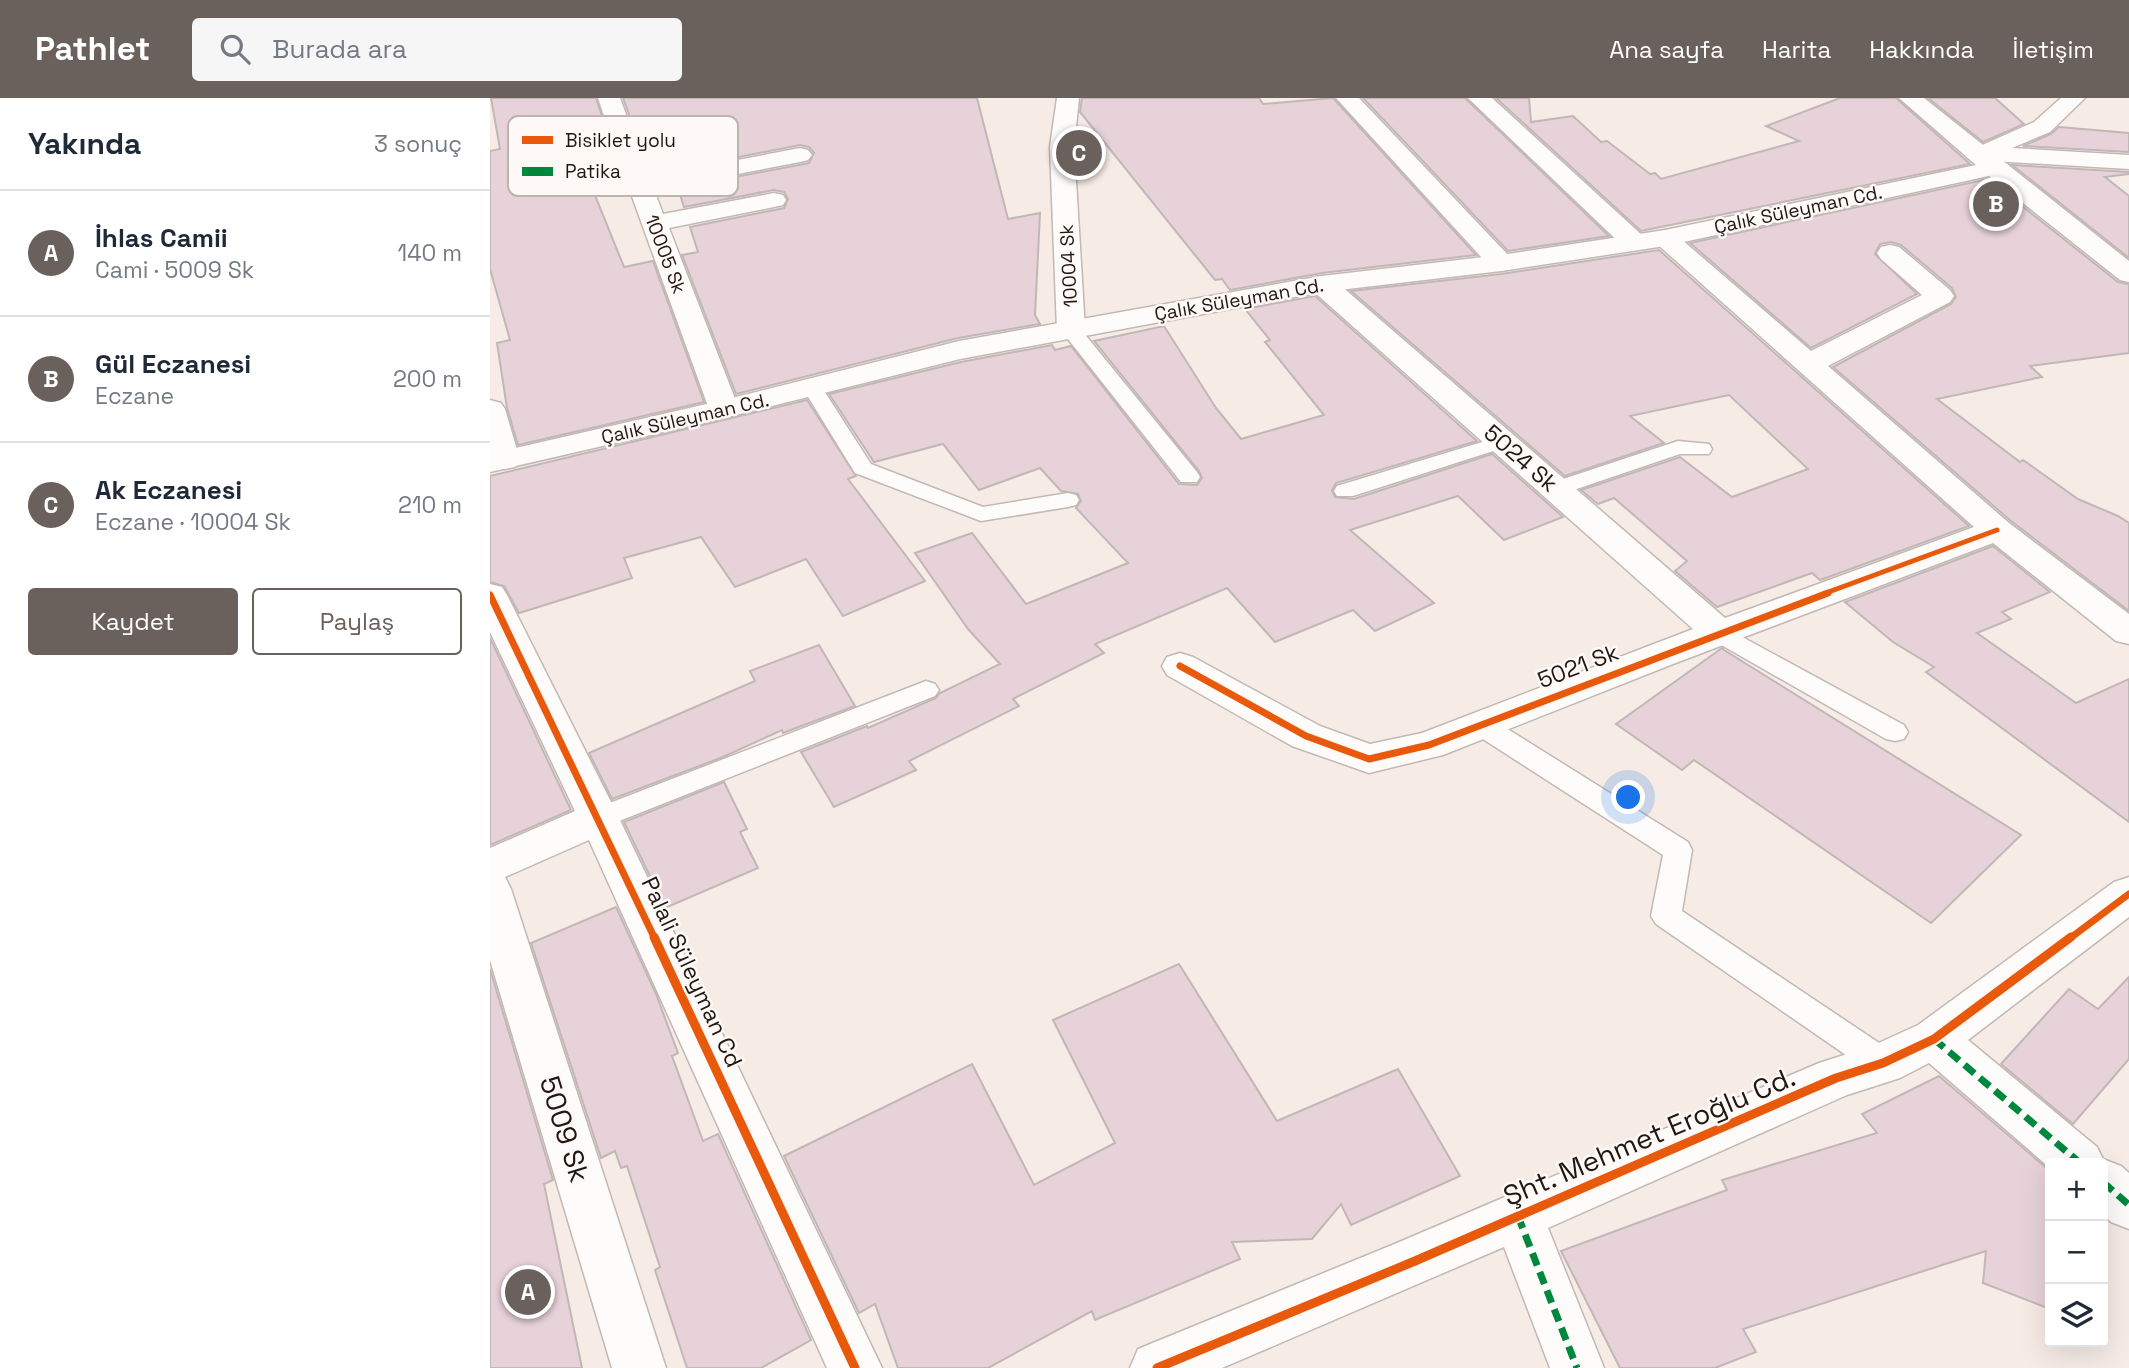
<!DOCTYPE html>
<html lang="tr">
<head>
<meta charset="utf-8">
<style>
	:root { --surface:#fff; --page:#f6f6f7; --text:#1f2937; --muted:#747a83; --line:#e0e1e3; --accent:#6a615c }
	body { margin:0; font-family:"Space Grotesk",sans-serif; background:var(--page); color:var(--text) }
	.controls { position:absolute; right:21px; bottom:21px; display:grid; overflow:hidden; border-radius:7px; box-shadow:0 7px 28px #0002 }
	.controls button { width:63px; height:63px; display:grid; place-items:center; padding:0; border:0; border-bottom:2px solid var(--line); background:var(--surface); color:var(--text); font:35px sans-serif }
	.you { position:absolute; left:1139px; top:700px; width:24px; height:24px; margin:-18px; border:5px solid #fff; border-radius:50%; background:#1a73e8; box-shadow:0 0 0 10px #1a73e833 }
	.badge { display:grid; place-items:center; width:46px; height:46px; border-radius:50%; background:var(--accent); color:#fff; font-size:23px; font-weight:700 }
	.pin { position:absolute; translate:-50% -50%; border:4px solid #fff; box-shadow:0 2px 7px #0006 }
	.list { margin:0; padding:0; list-style:none }
	h2 { display:flex; justify-content:space-between; align-items:center; height:91px; margin:0; padding:0 28px; font-size:30px }
	h2 small { font-size:23px; font-weight:400; color:var(--muted) }
	.list li { display:grid; grid-template-columns:46px 1fr auto; gap:21px; align-items:center; box-sizing:border-box; height:126px; padding:0 28px; border-top:2px solid var(--line) }
	.list b { display:block; font-size:26px; white-space:nowrap }
	.list p { margin:0; font-size:23px; white-space:nowrap; color:var(--muted) }
	.list em { font-size:23px; font-style:normal; color:var(--muted) }
	.actions { display:flex; gap:14px; padding:21px 28px }
	.actions a { flex:1; padding:16px 0; border:2px solid var(--accent); border-radius:7px; text-align:center; font-size:24px; color:var(--accent) }
	.actions .main { background:var(--accent); color:#fff }
	.icon { flex:none; width:38px; height:38px; fill:none; stroke:currentColor; stroke-width:2; stroke-linecap:round; stroke-linejoin:round }
	.map { position:relative; flex:none; width:1639px; height:1270px; overflow:hidden }
	header { display:flex; align-items:center; gap:42px; box-sizing:border-box; height:98px; padding:0 35px; background:var(--accent); color:#fff }
	header strong { font-size:33px }
	nav { display:flex; gap:38px; margin-inline-start:auto; font-size:24px }
	.search { width:490px; height:63px; background:var(--page); display:flex; align-items:center; gap:18px; box-sizing:border-box; padding:0 24px; border-radius:7px; color:var(--muted); font-size:26px }
	main { display:flex }
	aside { flex:1; background:var(--surface) }
	.map>svg:first-child { display:block }
	.building { fill:#e7d2d9; stroke:#c0b7b6; stroke-width:2 }
	.lines { fill:none; stroke-linecap:round; stroke-linejoin:round }
	.lane-casing { stroke:#c2b8b4; stroke-width:3 }
	.street-casing { stroke:#c2b8b4; stroke-width:3 }
	.secondary-casing { stroke:#c2b8b4; stroke-width:3 }
	.lane { fill:#fefcfb; fill-rule:evenodd }
	.street { fill:#fefcfb; fill-rule:evenodd }
	.secondary { fill:#fefcfb; fill-rule:evenodd }
	.quiet { stroke:#00873e; stroke-width:7; stroke-dasharray:13 7; stroke-linecap:butt }
	.cycleway-far2-casing { stroke:#fef9f7; stroke-width:9 }
	.cycleway-far1-casing { stroke:#fef9f7; stroke-width:11 }
	.cycleway-casing { stroke:#fef9f7; stroke-width:13 }
	.cycleway-far2 { stroke:#e8590c; stroke-width:5 }
	.cycleway-far1 { stroke:#e8590c; stroke-width:7 }
	.cycleway { stroke:#e8590c; stroke-width:9 }
	.labels { text-anchor:middle; stroke-width:5; stroke-linejoin:round; paint-order:stroke }
	.far-street-label { font-size:19px; fill:#1f1712; stroke:#fef9f7 }
	.street-label { font-size:23px; fill:#1f1712; stroke:#fef9f7 }
	.near-street-label { font-size:28px; fill:#1f1712; stroke:#fef9f7 }
	.key { fill:#fef9f7; stroke:#bbb5b2; stroke-width:2 }
	.key-label { font-size:19px; fill:#1f1712 }
</style>
</head>
<body>
<header>
<strong>Pathlet</strong>
<div class="search"><svg class="icon" aria-label="search" viewBox="0 0 24 24"><circle cx="10" cy="10" r="6"/><path d="M15 15l6 6"/></svg>Burada ara</div>
<nav><a>Ana sayfa</a><a>Harita</a><a>Hakkında</a><a>İletişim</a></nav>
</header>
<main>
<aside>
<h2>Yakında<small>3 sonuç</small></h2>
<ul class="list">
<li><span class="badge">A</span><div><b>İhlas Camii</b><p>Cami · 5009 Sk</p></div><em>140 m</em></li>
<li><span class="badge">B</span><div><b>Gül Eczanesi</b><p>Eczane</p></div><em>200 m</em></li>
<li><span class="badge">C</span><div><b>Ak Eczanesi</b><p>Eczane · 10004 Sk</p></div><em>210 m</em></li>
</ul>
<div class="actions"><a class="main">Kaydet</a><a>Paylaş</a></div>
</aside>
<div class="map">
<svg width="1639" height="1270" viewBox="0 0 1639 1270">
	<rect width="100%" height="100%" fill="#f6ebe5"/>
	<g class="building">
		<path d="M1,0H106L132,79L100,85L134,169L163,163L214,304L28,347L17,310L7,245L20,242L0,171V53L10,51Z"/>
		<path d="M133,0H487L518,121L550,115L545,217L550,226L468,240L246,296L192,157L208,154L200,129L294,110L298,101L294,94L284,92L194,109L188,90L319,65L324,55L319,49L310,47L183,72L182,69L160,73Z"/>
		<path d="M592,0H769L773,6L843,0L986,157L832,175L740,192L732,181L725,182L590,14Z"/>
		<path d="M873,0H975L1119,138L1018,153Z"/>
		<path d="M1006,0H1039L1041,24L1083,18L1111,44L1117,43L1160,76L1165,75L1171,81L1309,43L1276,28L1350,0H1406L1480,66L1151,133Z"/>
		<path d="M1438,0H1505L1534,26L1493,44Z"/>
		<path d="M1569,29L1639,35V54L1533,48L1561,36Z"/>
		<path d="M1522,67L1639,74V76L1615,79L1639,98V160Z"/>
		<path d="M1498,81L1628,184L1639,186V255L1540,268L1552,279L1447,301L1530,364L1533,362L1588,401L1628,418L1639,425V513L1521,423L1343,269L1461,206L1466,199L1462,190L1411,147L1401,144L1390,146L1385,156L1427,196L1321,250L1200,145Z"/>
		<path d="M1169,152L1479,428L1330,482L1322,475L1227,509L1185,473L1197,463L1124,400L1108,406L1091,392L1190,359L1242,399L1318,371L1239,297L1140,318L1174,345L1075,378L861,193L1011,176Z"/>
		<path d="M825,198L987,343L846,385L842,392L845,399L864,401L1002,356L1073,419L1014,442L968,398L860,432L944,505L885,533L863,512L785,544L737,490L605,546L614,555L523,601L529,608L419,663L426,672L344,709L311,654L377,628L378,630L446,600L450,595L510,566L478,531L425,455L482,435L536,506L638,465L586,410L591,403L588,396L571,393L550,370L489,392L453,346L384,364L339,296L471,264L562,247L565,252L581,248L689,386L707,387L712,380L709,373L604,243L674,228L726,310L751,341L834,317L775,244L780,242L755,211Z"/>
		<path d="M317,302L366,378L358,381L435,483L353,518L316,461L245,489L211,439L134,460L142,480L29,515L14,488L0,484V378Z"/>
		<path d="M1503,448L1560,494L1512,514L1521,521L1487,535L1586,605L1639,581V724L1436,574L1444,569L1403,544L1355,504Z"/>
		<path d="M0,540L81,712L0,747Z"/>
		<path d="M329,547L365,608L298,633L293,635L292,632L233,659L122,701L99,655L265,583L260,573Z"/>
		<path d="M1232,550L1234,552L1531,737L1441,825L1204,662L1192,672L1126,626Z"/>
		<path d="M234,684L257,731L250,734L268,770L175,810L134,724Z"/>
		<path d="M126,809L166,896L188,955L182,958L213,1043L228,1036L321,1242L271,1270H197L165,1172L170,1169L137,1068L131,1070L125,1053L111,1060L41,845Z"/>
		<path d="M689,866L787,1023L908,971L970,1078L861,1127L851,1106L822,1141L742,1144L750,1161L605,1222L602,1213L498,1270H408L385,1206L369,1215L294,1058L482,966L544,1087L625,1045L563,922Z"/>
		<path d="M0,871L63,1082L54,1086L92,1270H0Z"/>
		<path d="M1639,879V961L1583,1026L1511,966L1579,891L1608,911Z"/>
		<path d="M1449,978L1560,1073V1211L1493,1185L1496,1153L1253,1231L1266,1254L1225,1270H1130L1071,1153L1237,1092L1232,1082L1387,1035L1372,1016Z"/>
	</g>
	<g class="lines">
		<defs>
			<g id="lane">
				<path d="M581,226L588,228L707,374L710,379L707,384H691L574,236L571,232Z"/>
				<path d="M322,283L329,285L381,366L493,409L578,395L586,397L589,402L586,407L578,409L491,423L365,375L312,289L315,285Z"/>
				<path d="M1012,338L1019,340L1023,344L1019,348L863,398H847L844,393L847,388Z"/>
				<path d="M1188,343L1219,346L1222,351L1219,356H1190L1066,398L1058,396L1055,391L1058,386Z"/>
				<path d="M1230,527L1414,627L1418,634L1414,641L1405,643L1396,641L1221,541L1218,535L1221,529Z"/>
				<path d="M436,583L445,586L449,592L445,598L119,727L109,731L99,727L95,720L99,713Z"/>
				<path d="M991,618L1000,620L1198,744L1202,752L1192,813L1404,955L1409,965L1404,975L1393,979L1382,975L1166,826L1161,818L1173,757L982,634L978,627L982,620Z"/>
			</g>
			<g id="street">
				<path d="M108,0H130L159,79L310,50L318,52L322,57L318,62L310,64L164,92L173,116L284,95L293,97L296,102L293,107L284,109L179,130L249,311L245,317L234,320L223,317L219,311L140,93L136,88L137,86Z"/>
				<path d="M567,0H589L584,49L595,232L591,238L581,240L571,238L567,232L560,49Z"/>
				<path d="M846,0H869L1020,159L1024,165L1020,171L1011,173L1002,171Z"/>
				<path d="M978,0H1002L1153,138L1157,144L1153,150L1144,152L1135,150Z"/>
				<path d="M1571,0H1595L1560,34L1522,50L1639,57V71L1486,62L1478,60L1474,55L1478,50L1490,48L1544,24Z"/>
				<path d="M1175,132L1184,135L1321,253L1432,197L1391,161L1387,155L1391,149L1400,147L1409,149L1460,192L1464,198L1460,204L1338,268L1519,425L1639,516V546L1626,543L1503,445L1183,566L953,657L879,675L802,648L677,577L672,568L677,559L690,555L703,559L830,628L880,646L932,635L1203,531L822,192L818,186L822,180L832,178L842,180L1235,520L1484,429L1166,145L1162,140L1166,135Z"/>
				<path d="M0,302L11,305L15,311L30,362L25,369L14,371L3,369L0,365Z"/>
				<path d="M0,486L12,489L17,497L129,720L392,1270H337L99,742L15,779L21,791L176,1270H122L0,862V750L85,713L0,534Z"/>
				<path d="M1639,779V819L1478,942L1607,1049L1613,1061L1631,1068L1639,1075V1131L1621,1124L1613,1116V1065H1560V1070L1439,965L1410,980L1357,997L1058,1130L1114,1270H1060L1014,1149L732,1270H640L648,1251L907,1145L1329,965L1382,948L1428,927L1624,784Z"/>
			</g>
			<path id="secondary" d="M1409,0H1434L1639,163V184L1630,182L1499,78L1175,148L1011,173L832,194L470,261L234,320L0,374V356L234,302L469,243L832,178L1011,157L1175,132L1486,67Z"/>
		</defs>
		<use href="#lane" class="lane-casing"/>
		<use href="#street" class="street-casing"/>
		<use href="#secondary" class="secondary-casing"/>
		<use href="#lane" class="lane"/>
		<use href="#street" class="street"/>
		<use href="#secondary" class="secondary"/>
		<g class="quiet">
			<path d="M1444,941L1590,1065"/>
			<path d="M1613,1084L1639,1107"/>
			<path d="M1028,1118L1087,1270"/>
		</g>
		<defs>
			<path id="cycleway-far2" d="M1333,496L1507,432"/>
			<g id="cycleway-far1">
				<path d="M0,497L165,841"/>
				<path d="M690,568L816,638L879,661L939,647L1338,495"/>
				<path d="M1579,841L1639,796"/>
			</g>
			<g id="cycleway">
				<path d="M164,839L365,1270"/>
				<path d="M667,1270L925,1163L1346,980L1393,965L1444,941L1581,839"/>
			</g>
		</defs>
		<use href="#cycleway-far2" class="cycleway-far2-casing"/>
		<use href="#cycleway-far1" class="cycleway-far1-casing"/>
		<use href="#cycleway" class="cycleway-casing"/>
		<use href="#cycleway-far2" class="cycleway-far2"/>
		<use href="#cycleway-far1" class="cycleway-far1"/>
		<use href="#cycleway" class="cycleway"/>
	</g>
	<g class="labels">
		<g class="far-street-label">
			<text transform="translate(1308 111) rotate(-12)" y="7">Çalık Süleyman Cd.</text>
			<text transform="translate(176 156) rotate(69)" y="7">10005 Sk</text>
			<text transform="translate(578 168) rotate(-93)" y="7">10004 Sk</text>
			<text transform="translate(749 201) rotate(-10)" y="7">Çalık Süleyman Cd.</text>
			<text transform="translate(195 320) rotate(-13)" y="7">Çalık Süleyman Cd.</text>
		</g>
		<g class="street-label">
			<text transform="translate(1031 360) rotate(41)" y="8">5024 Sk</text>
			<text transform="translate(1088 568) rotate(-21)" y="8">5021 Sk</text>
			<text transform="translate(202 874) rotate(65)" y="8">Palali Süleyman Cd</text>
		</g>
		<g class="near-street-label">
			<text transform="translate(75 1031) rotate(73)" y="10">5009 Sk</text>
			<text transform="translate(1159 1038) rotate(-23)" y="10">Şht. Mehmet Eroğlu Cd.</text>
		</g>
	</g>
	<rect x="18" y="18" width="230" height="80" rx="10" class="key"/>
	<rect x="32" y="38" width="31" height="8" fill="#e8590c"/>
	<rect x="32" y="69" width="31" height="9" fill="#00873e"/>
	<g class="key-label">
		<text x="75" y="49">Bisiklet yolu</text>
		<text x="75" y="80">Patika</text>
	</g>
</svg>
<div class="controls">
<button>+</button>
<button>−</button>
<button><svg class="icon" aria-label="layers" viewBox="0 0 24 24"><path d="M12 4l9 5-9 5-9-5zM3 14l9 5 9-5"/></svg></button>
</div>
<div class="you"></div>
<div class="pin badge" style="left:38px;top:1194px">A</div>
<div class="pin badge" style="left:1506px;top:106px">B</div>
<div class="pin badge" style="left:589px;top:55px">C</div>
</div>
</main>
</body>
</html>
